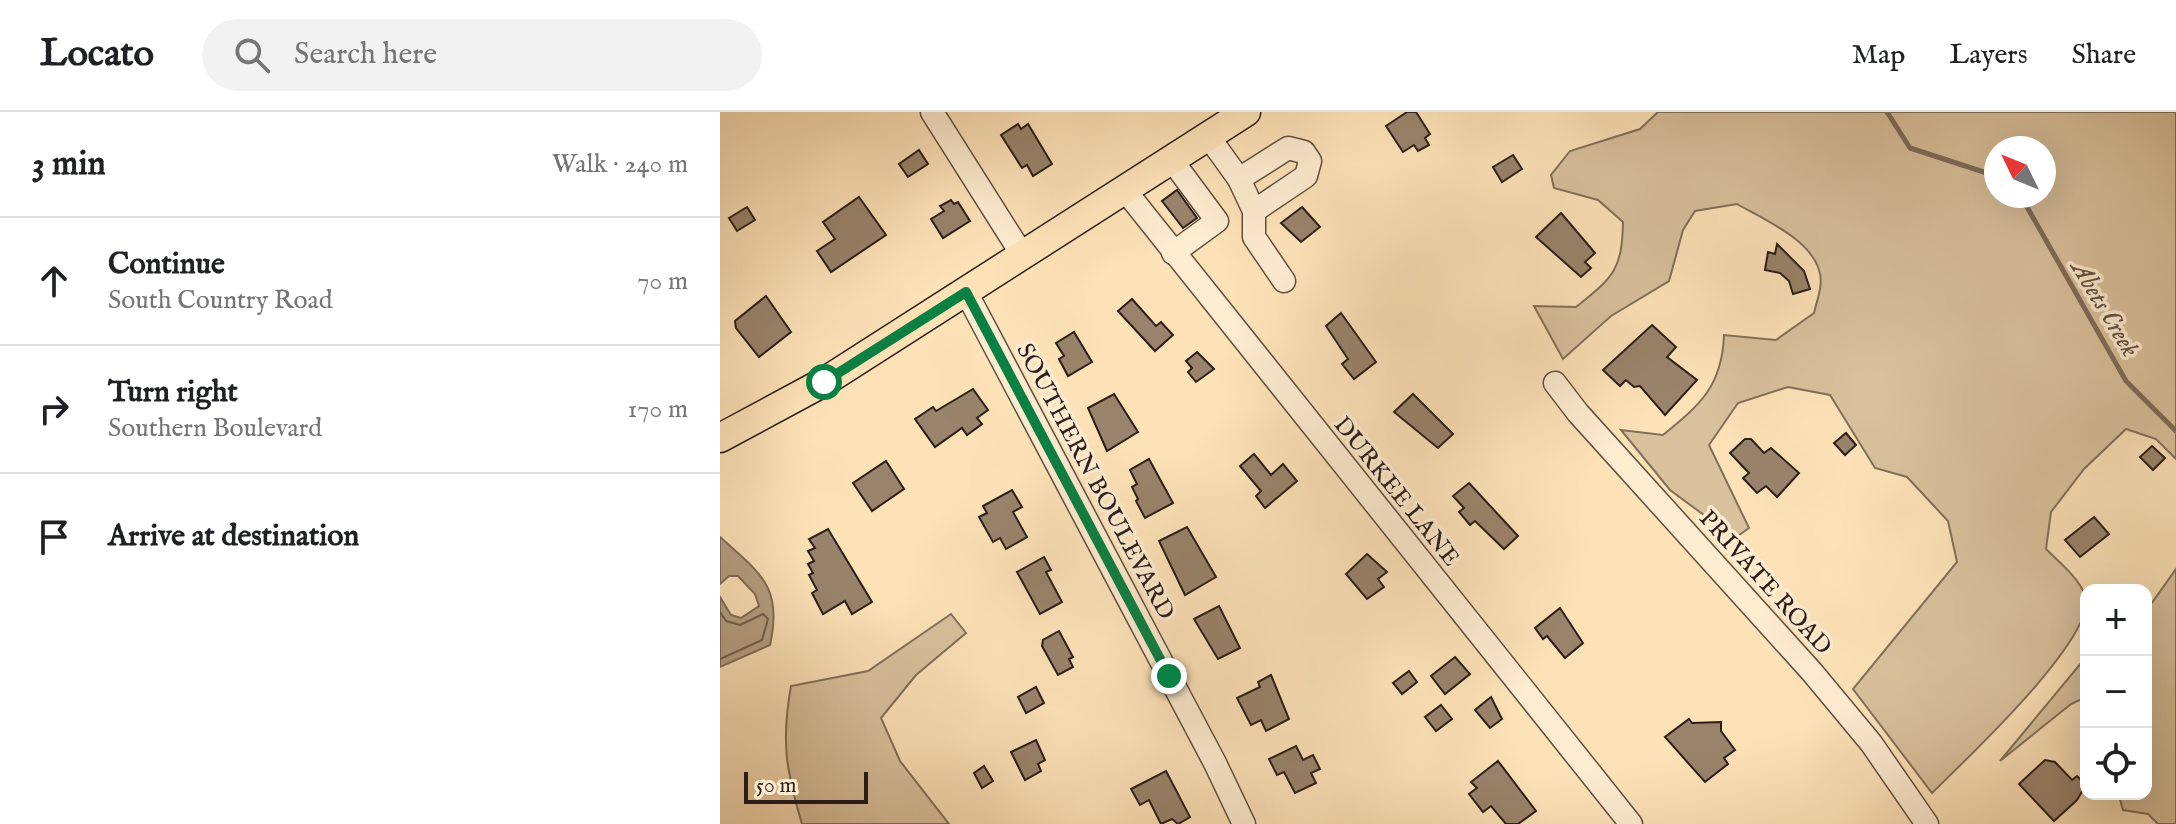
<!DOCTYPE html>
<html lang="en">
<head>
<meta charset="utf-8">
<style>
	:root { --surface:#fff; --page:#f2f2f2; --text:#202124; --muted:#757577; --line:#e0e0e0 }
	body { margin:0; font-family:"IM FELL English",serif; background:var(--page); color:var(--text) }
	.controls { position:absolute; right:24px; bottom:24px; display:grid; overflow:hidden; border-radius:16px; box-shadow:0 8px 32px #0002 }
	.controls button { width:72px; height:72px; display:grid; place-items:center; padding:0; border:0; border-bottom:2px solid var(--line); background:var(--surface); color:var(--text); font:40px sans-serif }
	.compass { position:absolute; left:1264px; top:24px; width:72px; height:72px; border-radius:50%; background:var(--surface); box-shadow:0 8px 32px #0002; rotate:313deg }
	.scale { position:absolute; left:24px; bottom:20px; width:124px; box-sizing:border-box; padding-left:8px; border:4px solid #2c1d18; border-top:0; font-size:22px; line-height:28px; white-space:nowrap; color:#2c1d18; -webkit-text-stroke:6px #feecd1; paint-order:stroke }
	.stop { position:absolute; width:24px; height:24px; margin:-18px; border:6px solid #0b8043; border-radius:50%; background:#fff }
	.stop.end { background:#0b8043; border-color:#fff; box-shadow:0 2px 8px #0008 }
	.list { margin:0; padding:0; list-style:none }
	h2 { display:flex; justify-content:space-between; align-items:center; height:104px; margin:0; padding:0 32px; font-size:34px }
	h2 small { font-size:26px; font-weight:400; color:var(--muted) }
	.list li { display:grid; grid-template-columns:52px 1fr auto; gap:24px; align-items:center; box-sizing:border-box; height:128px; padding:0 32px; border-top:2px solid var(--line) }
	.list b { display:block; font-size:30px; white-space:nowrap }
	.list p { margin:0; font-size:26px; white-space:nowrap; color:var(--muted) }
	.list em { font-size:26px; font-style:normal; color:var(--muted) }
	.icon { flex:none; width:44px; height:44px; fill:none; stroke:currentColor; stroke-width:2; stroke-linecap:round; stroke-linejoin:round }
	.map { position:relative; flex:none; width:1456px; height:712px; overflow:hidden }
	header { display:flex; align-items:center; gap:48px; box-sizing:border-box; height:112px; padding:0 40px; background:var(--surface); border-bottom:2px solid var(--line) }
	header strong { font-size:38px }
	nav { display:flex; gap:44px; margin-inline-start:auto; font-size:28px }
	.search { width:560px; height:72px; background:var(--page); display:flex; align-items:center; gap:20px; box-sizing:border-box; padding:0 28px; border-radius:44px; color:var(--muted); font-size:30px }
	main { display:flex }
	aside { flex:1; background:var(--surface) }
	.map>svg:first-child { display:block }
	.green { fill:#d9c19d; stroke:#826f5a; stroke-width:2; fill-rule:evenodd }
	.water { fill:#b69f82; stroke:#7f6b58; stroke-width:2 }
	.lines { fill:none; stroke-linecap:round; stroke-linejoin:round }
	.shore { stroke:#715e4d; stroke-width:2 }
	.stream { stroke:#7f6b58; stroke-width:5 }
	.building { fill:#99836b; stroke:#2c1d18; stroke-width:2 }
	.minor-casing { stroke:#604e40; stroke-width:25 }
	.major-casing { stroke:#2c1d18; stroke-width:31 }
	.minor { stroke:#feecd1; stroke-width:22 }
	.major { stroke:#fde2b8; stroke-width:28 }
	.route { stroke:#0b8043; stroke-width:10 }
	.labels { text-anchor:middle; stroke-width:7; stroke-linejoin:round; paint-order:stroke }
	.street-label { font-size:24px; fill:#2c1d18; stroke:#feecd1 }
	.water-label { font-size:26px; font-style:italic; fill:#635142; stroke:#feecd1 }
</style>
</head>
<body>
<header>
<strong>Locato</strong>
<div class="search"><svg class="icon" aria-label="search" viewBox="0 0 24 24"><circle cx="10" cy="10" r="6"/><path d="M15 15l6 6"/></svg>Search here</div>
<nav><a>Map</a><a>Layers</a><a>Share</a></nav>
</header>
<main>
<aside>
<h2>3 min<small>Walk · 240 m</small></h2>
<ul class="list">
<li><svg class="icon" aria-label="ahead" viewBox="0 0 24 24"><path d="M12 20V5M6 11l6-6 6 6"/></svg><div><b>Continue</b><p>South Country Road</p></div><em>70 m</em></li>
<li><svg class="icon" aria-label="right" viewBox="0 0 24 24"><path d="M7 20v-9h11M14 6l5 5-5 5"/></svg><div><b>Turn right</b><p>Southern Boulevard</p></div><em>170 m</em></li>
<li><svg class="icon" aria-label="arrive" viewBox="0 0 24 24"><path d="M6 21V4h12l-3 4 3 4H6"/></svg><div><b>Arrive at destination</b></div></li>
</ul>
</aside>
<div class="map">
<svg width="1456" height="712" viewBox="0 0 1456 712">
	<rect width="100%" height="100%" fill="#fde2b8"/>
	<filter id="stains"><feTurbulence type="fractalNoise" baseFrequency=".0025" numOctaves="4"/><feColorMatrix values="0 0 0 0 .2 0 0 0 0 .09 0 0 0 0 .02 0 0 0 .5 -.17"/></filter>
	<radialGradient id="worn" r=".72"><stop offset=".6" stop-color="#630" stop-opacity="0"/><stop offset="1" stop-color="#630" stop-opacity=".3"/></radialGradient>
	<g class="green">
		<path d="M938,0H1456V347L1436,327L1406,317L1364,357L1331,400L1326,437C1339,450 1358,465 1365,483C1380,523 1242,651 1212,681L1133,577L1237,450L1228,409L1187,365L1155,356L1110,283L1068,275L1018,291L989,333L1029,416L1015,426L950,378L901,318L943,323C981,292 1002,274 1004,223L1056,228L1094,201C1097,188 1104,171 1099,158C1090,127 1043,107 1017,92L975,99L963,118L949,169L891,204L843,247L814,194L856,195C893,165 902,159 903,110L878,88L834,76L831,63L850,39L920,17ZM1276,36H1324V84H1276Z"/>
		<path d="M1456,457V712H1438L1428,702L1403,698L1399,684L1426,682V499Z"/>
		<path d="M231,502L246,521L196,563L161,606L180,649L229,712H82C66,658 61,630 71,574L148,559Z"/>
		<path d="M1366,545V585L1351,592L1280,649Z"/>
	</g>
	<path class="water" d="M0,425C41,462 63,475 50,533L0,555V485L11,503L21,506L39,494L35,482L18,464H9L0,472Z"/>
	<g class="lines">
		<path class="shore" d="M0,500L6,509L20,513L43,502L48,507L42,528L0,547"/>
		<g class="stream">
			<path d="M1167,0L1190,36L1276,64"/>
			<path d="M1296,84L1307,95L1406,269L1456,319"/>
		</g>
	</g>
	<g class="building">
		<path d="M687,0H696L710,22L705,26L709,33L698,39L694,33L683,40L666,14Z"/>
		<path d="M298,12L301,17L308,12L332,52L313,64L307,53L302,56L281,23Z"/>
		<path d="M199,38L208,52L188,65L179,52Z"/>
		<path d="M793,43L802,57L782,70L773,55Z"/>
		<path d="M457,78L477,106L463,116L442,89Z"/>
		<path d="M139,85L166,123L111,160L97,139L115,127L103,110Z"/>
		<path d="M231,88L234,92L238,90L250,109L223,126L211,107L224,99L220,94Z"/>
		<path d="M27,95L35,108L17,119L9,106Z"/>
		<path d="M582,95L600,115L581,130L561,111Z"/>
		<path d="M841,101L875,141L865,150L871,156L861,165L816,125Z"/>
		<path d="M1057,132L1084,159L1090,177L1073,182L1069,169L1060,161L1045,158L1048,140L1055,142Z"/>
		<path d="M46,184L71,220L39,245L16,216L15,209Z"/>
		<path d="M412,187L436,214L441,210L453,223L435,239L398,199Z"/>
		<path d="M621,201L656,250L634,267L622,252L628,247L606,214Z"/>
		<path d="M932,213L956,235L947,245L977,268L945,303L920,274L914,275L906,268L900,274L883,258Z"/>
		<path d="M354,220L372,250L348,264L339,247L344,244L336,231Z"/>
		<path d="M477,240L494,257L476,270L468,260L472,256L466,249Z"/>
		<path d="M253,277L268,298L257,306L262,312L247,323L242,316L215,335L195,307L213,295L216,299Z"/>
		<path d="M394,282L418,320L387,339L368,296Z"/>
		<path d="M693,282L733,322L718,336L674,300Z"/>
		<path d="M1126,321L1136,333L1125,343L1114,331Z"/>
		<path d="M1025,327H1031L1044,341L1051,336L1079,361L1057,385L1046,374L1037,381L1023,366L1029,361L1010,341Z"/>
		<path d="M1432,334L1445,346L1433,358L1420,345Z"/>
		<path d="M534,342L551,363L563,352L577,369L545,396L536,384L541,379L520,354Z"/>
		<path d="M429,347L453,391L425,406L416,389L418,387L412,375L417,372L410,358Z"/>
		<path d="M166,349L184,377L152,399L133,371Z"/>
		<path d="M749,371L798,424L784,437L755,409L750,413L739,400L744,396L733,384Z"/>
		<path d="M292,378L302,395L293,400L307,425L286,437L280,426L273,430L259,405L267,401L263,394Z"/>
		<path d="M1374,405L1389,422L1360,445L1345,428Z"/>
		<path d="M467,415L496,465L465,483L439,429Z"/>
		<path d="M108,417L152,490L132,502L125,489L103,502L92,481L97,478L89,463L93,461L88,452L94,449L88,439L95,436L89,427Z"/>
		<path d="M647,442L667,460L658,467L664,475L647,487L626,462Z"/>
		<path d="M324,445L331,458L326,460L342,490L320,502L297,460Z"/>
		<path d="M499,494L520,536L498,547L474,507Z"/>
		<path d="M840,496L863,531L845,546L827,524L823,527L815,516Z"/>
		<path d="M339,519L353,545L349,547L353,555L338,563L322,534L323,528Z"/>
		<path d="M735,545L750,562L725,582L711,564Z"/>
		<path d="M689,559L697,570L682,582L673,571Z"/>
		<path d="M551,563L569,607L546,619L541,608L531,613L517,586L540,575L538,570Z"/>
		<path d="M316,575L324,591L306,601L298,585Z"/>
		<path d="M771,585L782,607L770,616L755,598Z"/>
		<path d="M721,593L732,607L716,619L705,605Z"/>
		<path d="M969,607L972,611L1001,610V619L1015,638L1004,646L1008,652L985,670L945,625Z"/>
		<path d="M316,628L325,648L318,652L321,659L305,668L291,640Z"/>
		<path d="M576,634L583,648L593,643L600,657L591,661L596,671L575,681L564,660L557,663L549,647Z"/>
		<path d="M1325,648L1335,650L1352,668L1357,664L1366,673L1357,688L1334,709L1299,672Z"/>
		<path d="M778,649L816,699L798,712H786L771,694L763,700L749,682L757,676L751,670Z"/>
		<path d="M264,654L273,669L262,676L254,661Z"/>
		<path d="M446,659L470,705L458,712L452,707L441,712L429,688L420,693L411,677Z"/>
	</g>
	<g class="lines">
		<defs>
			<g id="minor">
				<path d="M212,0L303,144"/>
				<path d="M488,24L519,67L534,99V125L564,169"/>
				<path d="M451,47L497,109L453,141"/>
				<path d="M519,67L568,36L584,40L590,49L586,64L534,99"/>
				<path d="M404,77L911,712"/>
				<path d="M246,180L495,651L524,712"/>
				<path d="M835,271L858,301L1092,560L1151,631L1207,712"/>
			</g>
			<path id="major" d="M0,326L104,270L526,0"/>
		</defs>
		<use href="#minor" class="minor-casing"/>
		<use href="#major" class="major-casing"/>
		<use href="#minor" class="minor"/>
		<use href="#major" class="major"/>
	</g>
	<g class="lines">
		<path class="route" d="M104,270L246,180L449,564"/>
	</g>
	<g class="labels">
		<g class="street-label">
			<text transform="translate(376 369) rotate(62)" y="8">SOUTHERN BOULEVARD</text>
			<text transform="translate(677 379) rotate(51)" y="8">DURKEE LANE</text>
			<text transform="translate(1046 470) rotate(48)" y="8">PRIVATE ROAD</text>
		</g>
		<g class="water-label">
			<text transform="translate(1386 196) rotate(59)" y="9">Abets Creek</text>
		</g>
	</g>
	<rect width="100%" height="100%" filter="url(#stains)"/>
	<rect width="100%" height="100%" fill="url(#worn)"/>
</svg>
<div class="controls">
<button>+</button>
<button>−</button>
<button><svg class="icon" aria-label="locate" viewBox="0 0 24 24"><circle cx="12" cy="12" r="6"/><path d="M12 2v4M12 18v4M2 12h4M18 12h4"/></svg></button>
</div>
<svg class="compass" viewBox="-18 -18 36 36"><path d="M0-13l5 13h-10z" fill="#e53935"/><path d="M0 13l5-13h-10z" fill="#757577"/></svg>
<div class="scale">50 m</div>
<div class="stop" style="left:104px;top:270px"></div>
<div class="stop end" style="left:449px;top:564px"></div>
</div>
</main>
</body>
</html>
